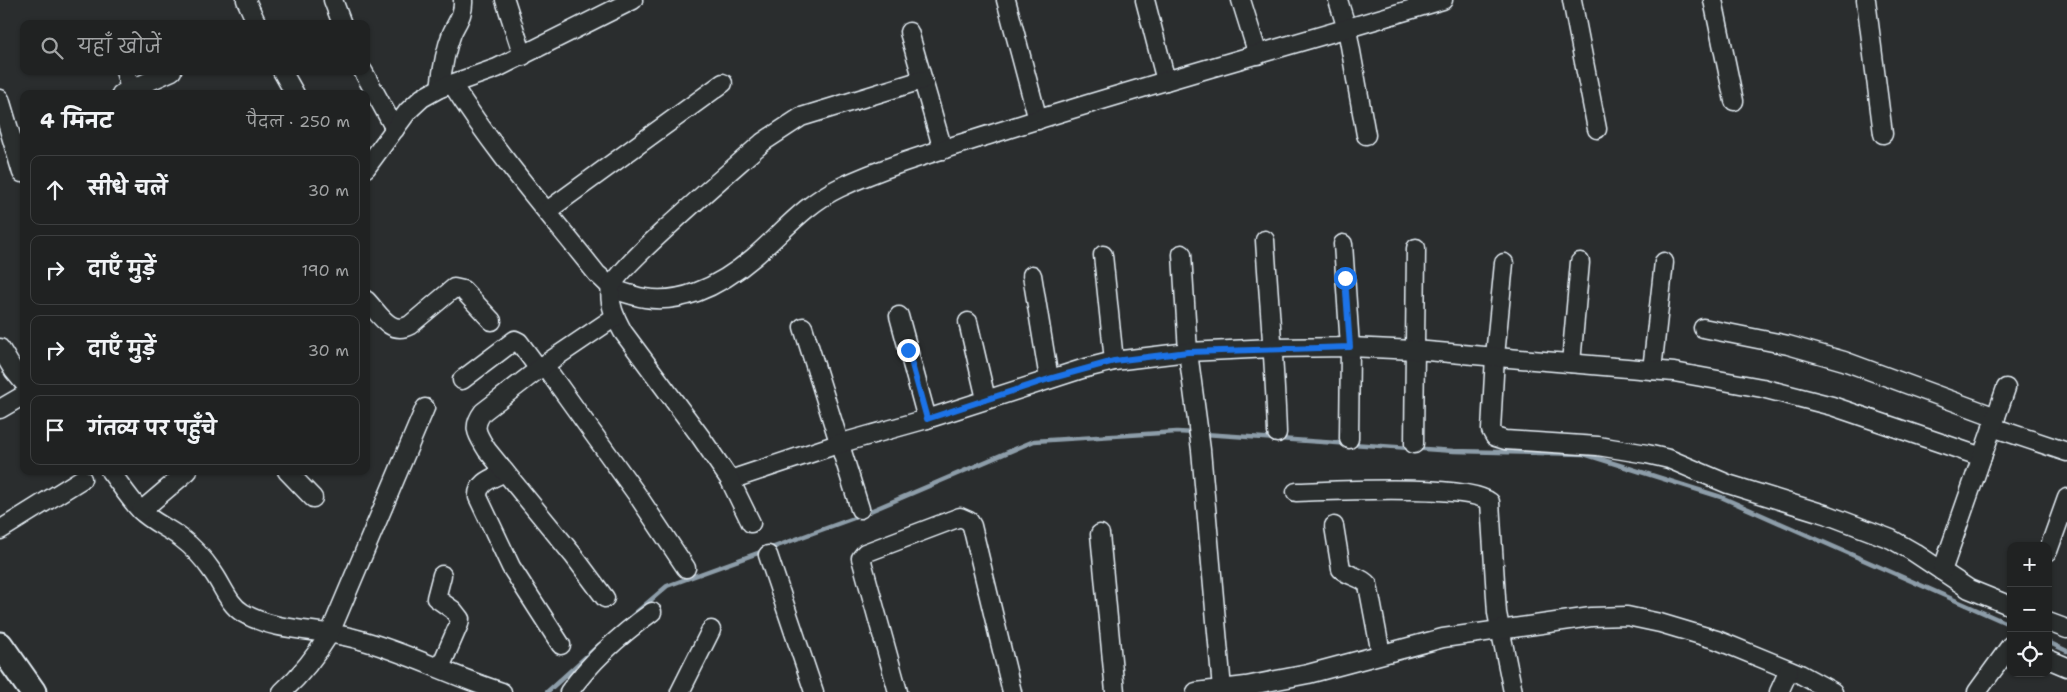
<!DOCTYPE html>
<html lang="hi">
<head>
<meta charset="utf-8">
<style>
	:root { --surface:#202222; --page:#2d2f2f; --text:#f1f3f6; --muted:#a2a4a5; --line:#3d3f40 }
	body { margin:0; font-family:"Shantell Sans","Playpen Sans Deva",sans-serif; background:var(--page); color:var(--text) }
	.controls { position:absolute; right:15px; bottom:15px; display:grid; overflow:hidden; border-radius:10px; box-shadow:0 1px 4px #0004 }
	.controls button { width:45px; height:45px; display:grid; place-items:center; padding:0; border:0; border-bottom:1px solid var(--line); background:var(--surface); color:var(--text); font:25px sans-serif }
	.stop { position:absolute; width:15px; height:15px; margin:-11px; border:4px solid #1a73e8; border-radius:50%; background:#fff }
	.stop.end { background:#1a73e8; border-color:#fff; box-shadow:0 1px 5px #0008 }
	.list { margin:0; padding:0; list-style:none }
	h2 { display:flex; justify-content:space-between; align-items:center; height:65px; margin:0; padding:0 20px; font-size:21px }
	h2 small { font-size:16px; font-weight:400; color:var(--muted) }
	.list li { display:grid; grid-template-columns:32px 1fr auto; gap:15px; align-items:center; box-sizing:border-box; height:70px; margin:0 10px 10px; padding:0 10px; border:1px solid var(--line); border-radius:10px }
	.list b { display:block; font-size:19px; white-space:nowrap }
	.list em { font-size:16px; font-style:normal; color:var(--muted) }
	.icon { flex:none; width:28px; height:28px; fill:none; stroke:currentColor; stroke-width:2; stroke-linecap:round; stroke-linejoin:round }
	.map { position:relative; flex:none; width:2067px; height:692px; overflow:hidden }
	.search { position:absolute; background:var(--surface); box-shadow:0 1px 4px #0004; left:20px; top:20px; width:350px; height:55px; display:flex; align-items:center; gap:12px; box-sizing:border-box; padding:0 18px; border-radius:10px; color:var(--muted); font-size:19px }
	.panel { position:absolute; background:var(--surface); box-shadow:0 1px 4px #0004; left:20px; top:90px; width:350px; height:385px; border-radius:10px }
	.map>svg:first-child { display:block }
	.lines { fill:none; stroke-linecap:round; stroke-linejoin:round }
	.stream { stroke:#8d9da9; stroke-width:4.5 }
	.street-casing { stroke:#e8f1f8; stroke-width:21 }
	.secondary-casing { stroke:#e8f1f8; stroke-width:29 }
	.street { stroke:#2a2d2e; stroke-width:18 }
	.secondary { stroke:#2a2d2e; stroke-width:25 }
	.route { stroke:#1a73e8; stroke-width:6 }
</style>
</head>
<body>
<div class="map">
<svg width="2067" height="692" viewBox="0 0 2067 692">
	<rect width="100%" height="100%" fill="#2a2d2e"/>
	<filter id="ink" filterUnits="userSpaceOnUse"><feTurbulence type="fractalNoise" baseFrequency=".02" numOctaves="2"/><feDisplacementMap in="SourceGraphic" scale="10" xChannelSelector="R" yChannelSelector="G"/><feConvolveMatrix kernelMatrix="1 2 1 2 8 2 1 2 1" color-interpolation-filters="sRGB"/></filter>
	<g filter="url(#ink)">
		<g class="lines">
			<g class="stream">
				<path d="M1204,434L1454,451L1584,454L1721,497L2011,625"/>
				<path d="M631,617L667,586L854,518L1034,441L1177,432L1196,433"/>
				<path d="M2048,642L2067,651"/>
				<path d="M547,692L599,645"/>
			</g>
			<defs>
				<g id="street">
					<path d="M246,0L257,24"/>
					<path d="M333,0L342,24"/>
					<path d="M505,0L523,56"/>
					<path d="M1006,0L1038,120"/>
					<path d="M1145,0L1166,81"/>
					<path d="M1241,0L1258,55"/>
					<path d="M1338,0L1347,29L1366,135"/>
					<path d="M1572,0L1597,129"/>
					<path d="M1713,0L1734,101"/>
					<path d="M1866,0L1883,134"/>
					<path d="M909,32L943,150"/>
					<path d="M125,71L130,89"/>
					<path d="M282,71L295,94"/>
					<path d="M363,71L395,129"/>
					<path d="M452,84C495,152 547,211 597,274C602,278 606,283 611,287C617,291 625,293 632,295C676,309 720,286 754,257C782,233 805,204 839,188C894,162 956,146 1014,127C1156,82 1300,43 1443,0"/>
					<path d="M440,88C442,70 445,51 452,33C457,22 464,14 463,0"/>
					<path d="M121,94L172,71"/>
					<path d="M0,99L22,173"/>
					<path d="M366,168L408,111L422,98L440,88L497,68L633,0"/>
					<path d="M547,211L723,83"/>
					<path d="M1265,240C1269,304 1275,368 1277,433"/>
					<path d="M1343,244L1350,347L1349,439"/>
					<path d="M1182,254L1188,352L1201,450L1222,689"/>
					<path d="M1103,255L1114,361"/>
					<path d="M1504,263L1495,356L1491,430L1495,437L1505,440L1598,446L1647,454L1669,459L1728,484L1828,515L1891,539L1912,551L1969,589L2011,606"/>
					<path d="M1032,275L1049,379"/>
					<path d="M366,300C379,313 390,336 410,325L454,288L463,290L492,321"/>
					<path d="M899,316L927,419"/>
					<path d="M968,322L986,399"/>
					<path d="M803,327L860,509"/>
					<path d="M1703,328L1788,345L1844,361L1996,417"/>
					<path d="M0,348L14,371L24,383"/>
					<path d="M1571,363L1580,262"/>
					<path d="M544,365L638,496L686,568"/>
					<path d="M1652,370L1664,262"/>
					<path d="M462,380L515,340L519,342L539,369"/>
					<path d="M0,409L24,395"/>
					<path d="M1992,427L2067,452"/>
					<path d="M1414,444L1416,248"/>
					<path d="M110,471C120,484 129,498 140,510C152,522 168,528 181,538C193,547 203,558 212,571C222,584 228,604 243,613C277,633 320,628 357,639C407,652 453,677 502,692"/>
					<path d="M287,471L313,498"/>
					<path d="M505,472C493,478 477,482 478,497L511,567L561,645"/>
					<path d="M730,480L838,444L927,419L1082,369L1114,361L1188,352L1272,348L1350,347L1415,350L1674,372L1762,388L1832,406L1982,457"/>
					<path d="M1296,492C1332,491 1467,483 1490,502L1497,613L1513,692"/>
					<path d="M141,511L188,471"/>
					<path d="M751,523L730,480L700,436L623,332C616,319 608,304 611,288C616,268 740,163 763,142L801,117L922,80"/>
					<path d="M1334,526L1341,569C1349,577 1361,576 1368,585L1381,654"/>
					<path d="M0,530L82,479"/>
					<path d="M1100,534L1115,692"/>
					<path d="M2048,551L2067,498"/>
					<path d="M768,555L814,692"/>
					<path d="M1942,571L2006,388"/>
					<path d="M605,598L573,555L487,450C478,435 471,428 483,412L544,365L615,317"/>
					<path d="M2048,622L2067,629"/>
					<path d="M2048,659L2067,667"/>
					<path d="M440,668L459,624L460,619L453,610L436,598L442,575"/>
					<path d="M282,692C302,674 316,656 330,633L425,408"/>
					<path d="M569,692C592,660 620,635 652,612"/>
					<path d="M680,692L711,630"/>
					<path d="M898,692L861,558L865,553L960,517L969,521L972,526L1012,692"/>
					<path d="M1196,692L1246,686L1308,674L1443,638L1591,617L1627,616L1660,623L1717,640L1800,674L1833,692"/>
					<path d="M1779,692L1789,670"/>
					<path d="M1977,692L2011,645"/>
				</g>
				<path id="secondary" d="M0,645L33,692"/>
			</defs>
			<use href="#street" class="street-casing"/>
			<use href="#secondary" class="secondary-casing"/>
			<use href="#street" class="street"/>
			<use href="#secondary" class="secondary"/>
		</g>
	</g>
	<g class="lines" filter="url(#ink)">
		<path class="route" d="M908,350L927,419L1049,379L1114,361L1188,352L1350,347L1345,278"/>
	</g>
</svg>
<div class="controls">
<button>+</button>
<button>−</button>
<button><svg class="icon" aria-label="locate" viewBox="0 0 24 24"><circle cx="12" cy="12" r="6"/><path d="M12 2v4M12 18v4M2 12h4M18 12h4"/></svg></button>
</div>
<div class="stop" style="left:1345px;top:278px"></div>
<div class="stop end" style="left:908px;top:350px"></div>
<div class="search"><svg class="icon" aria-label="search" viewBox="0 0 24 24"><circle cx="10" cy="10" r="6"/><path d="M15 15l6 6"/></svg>यहाँ खोजें</div>
<section class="panel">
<h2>4 मिनट<small>पैदल · 250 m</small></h2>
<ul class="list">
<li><svg class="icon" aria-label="ahead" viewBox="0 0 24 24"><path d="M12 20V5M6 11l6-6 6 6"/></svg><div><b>सीधे चलें</b></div><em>30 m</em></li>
<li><svg class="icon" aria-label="right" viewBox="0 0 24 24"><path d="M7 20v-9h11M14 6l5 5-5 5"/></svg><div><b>दाएँ मुड़ें</b></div><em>190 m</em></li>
<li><svg class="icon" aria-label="right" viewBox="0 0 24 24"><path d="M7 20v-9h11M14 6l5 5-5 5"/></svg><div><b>दाएँ मुड़ें</b></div><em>30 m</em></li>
<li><svg class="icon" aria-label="arrive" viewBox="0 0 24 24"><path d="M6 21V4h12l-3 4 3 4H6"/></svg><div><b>गंतव्य पर पहुँचे</b></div></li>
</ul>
</section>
</div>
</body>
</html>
